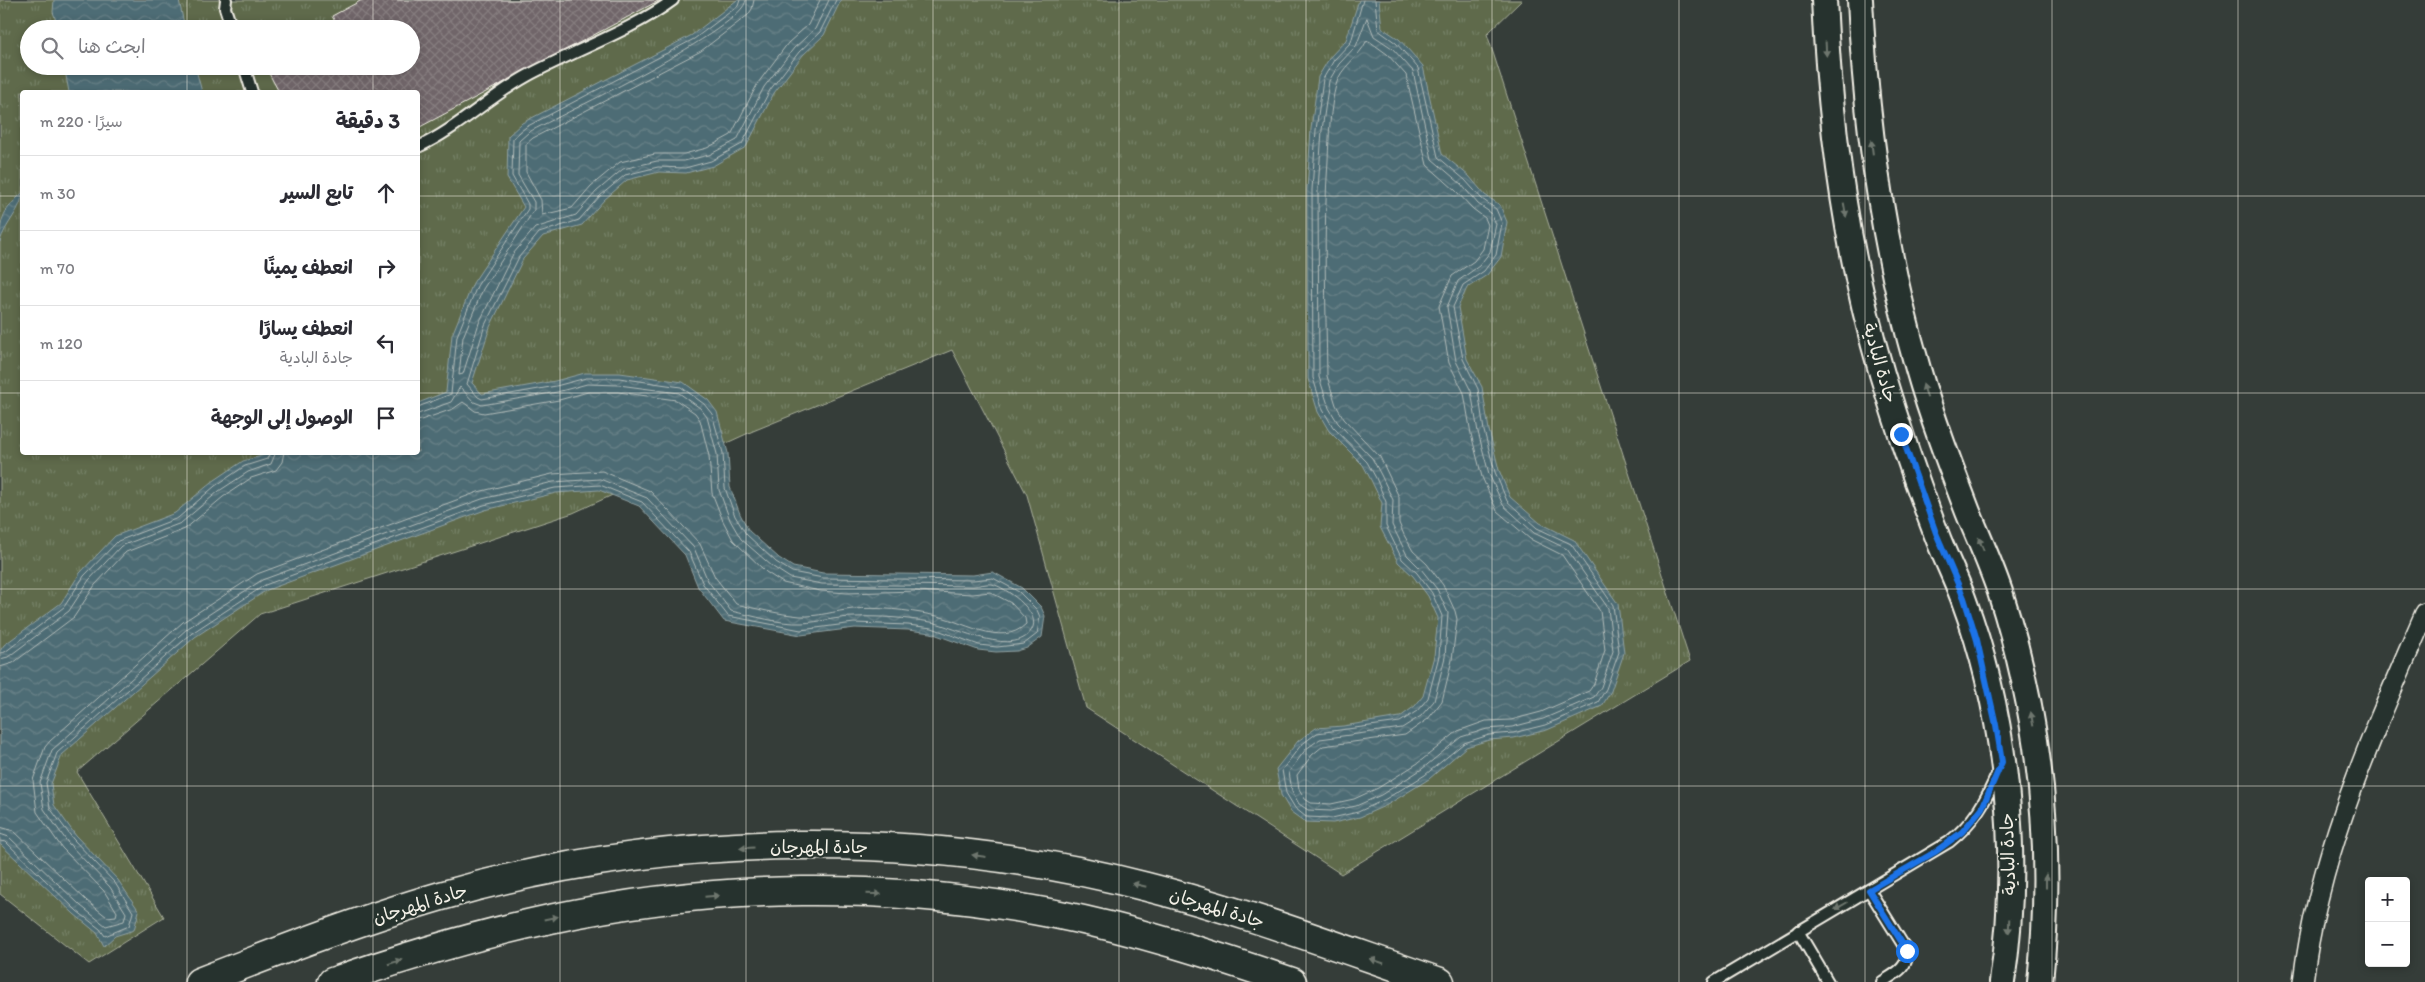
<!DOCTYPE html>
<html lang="ar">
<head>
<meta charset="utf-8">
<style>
	:root { --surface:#fff; --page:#f7f7f7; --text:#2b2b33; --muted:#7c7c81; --line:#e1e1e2 }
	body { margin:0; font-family:Itim,"Playpen Sans Arabic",sans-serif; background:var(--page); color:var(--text); direction:rtl }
	.controls { position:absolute; right:15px; bottom:15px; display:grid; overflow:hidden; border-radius:5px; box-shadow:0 2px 8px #0003 }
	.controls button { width:45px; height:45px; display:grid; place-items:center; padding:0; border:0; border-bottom:1px solid var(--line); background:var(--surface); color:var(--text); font:25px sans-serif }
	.stop { position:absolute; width:15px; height:15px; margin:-11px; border:4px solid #1a73e8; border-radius:50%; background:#fff }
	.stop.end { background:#1a73e8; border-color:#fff; box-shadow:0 1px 5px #0008 }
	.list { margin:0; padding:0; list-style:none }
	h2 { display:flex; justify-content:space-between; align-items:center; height:65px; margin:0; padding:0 20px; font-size:21px }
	h2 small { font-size:16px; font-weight:400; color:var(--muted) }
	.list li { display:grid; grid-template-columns:32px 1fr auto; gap:15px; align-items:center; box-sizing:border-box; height:75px; padding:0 20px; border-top:1px solid var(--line) }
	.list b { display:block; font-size:19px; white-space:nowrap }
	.list p { margin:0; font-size:16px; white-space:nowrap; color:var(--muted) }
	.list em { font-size:16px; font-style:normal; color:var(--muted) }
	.icon { flex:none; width:28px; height:28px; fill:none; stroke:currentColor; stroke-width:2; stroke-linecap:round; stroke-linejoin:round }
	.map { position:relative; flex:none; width:2425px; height:982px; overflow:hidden; direction:ltr }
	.search { position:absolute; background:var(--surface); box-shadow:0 2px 8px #0003; left:20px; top:20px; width:400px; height:55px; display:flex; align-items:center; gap:12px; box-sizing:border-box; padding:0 18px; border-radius:28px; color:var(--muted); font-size:19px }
	.panel { position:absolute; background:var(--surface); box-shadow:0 2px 8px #0003; left:20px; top:90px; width:400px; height:365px; border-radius:5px; direction:rtl }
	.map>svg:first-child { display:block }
	.grass { fill:url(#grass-tufts); stroke:#a9ae9a; fill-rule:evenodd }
	.water { fill:url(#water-waves); stroke:#90a1a2 }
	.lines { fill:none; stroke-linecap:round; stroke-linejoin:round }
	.shore { stroke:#b2bcba; stroke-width:1 }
	.building { fill:url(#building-cross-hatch); stroke:#f4f1e8 }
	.service-casing { stroke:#f4f1e8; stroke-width:14 }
	.minor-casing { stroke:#f4f1e8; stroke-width:22 }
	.tertiary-casing { stroke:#f4f1e8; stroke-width:28 }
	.secondary-casing { stroke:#f4f1e8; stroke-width:31 }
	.service { stroke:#26332d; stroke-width:10 }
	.minor { stroke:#26332d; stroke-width:19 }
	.tertiary { stroke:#26332d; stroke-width:24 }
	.secondary { stroke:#26332d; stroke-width:28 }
	.oneway { fill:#6e766e }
	.route { stroke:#1a73e8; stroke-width:6 }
	.grid { fill:none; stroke:#f4f1e8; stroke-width:1; stroke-opacity:0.55 }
	.labels { text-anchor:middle; stroke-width:4; stroke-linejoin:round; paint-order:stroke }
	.street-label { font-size:18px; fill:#f4f1e8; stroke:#26332d }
</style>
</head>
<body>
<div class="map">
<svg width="2425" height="982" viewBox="0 0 2425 982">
	<defs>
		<pattern id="grass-tufts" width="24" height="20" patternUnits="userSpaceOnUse" patternTransform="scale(1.25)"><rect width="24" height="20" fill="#5e6b4c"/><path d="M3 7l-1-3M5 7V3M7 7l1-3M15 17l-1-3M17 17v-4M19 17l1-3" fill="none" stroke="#768166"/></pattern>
		<pattern id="water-waves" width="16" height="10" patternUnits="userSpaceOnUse" patternTransform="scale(1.25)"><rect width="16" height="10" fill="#4e6c74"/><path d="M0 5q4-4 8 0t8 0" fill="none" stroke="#688188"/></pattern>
		<pattern id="building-cross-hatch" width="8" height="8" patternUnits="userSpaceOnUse" patternTransform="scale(1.25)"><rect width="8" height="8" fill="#706569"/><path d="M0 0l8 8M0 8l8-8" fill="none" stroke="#857c7e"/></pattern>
	</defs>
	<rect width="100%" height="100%" fill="#353d39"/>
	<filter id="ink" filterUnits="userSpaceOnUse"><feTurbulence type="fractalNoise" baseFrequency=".02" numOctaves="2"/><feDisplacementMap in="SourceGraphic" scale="10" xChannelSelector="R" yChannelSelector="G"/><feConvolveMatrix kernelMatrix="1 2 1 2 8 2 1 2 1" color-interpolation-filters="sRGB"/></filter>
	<g filter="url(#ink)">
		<path class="grass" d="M0,0H1522L1487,34L1690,661L1341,874L1086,708L1027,495L952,350L753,431L573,513L260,614L77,772L164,917L89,964L0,894ZM29,29H411V66H29ZM22,92H418V452H22Z"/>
		<g class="water">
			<path d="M54,0H179L185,29H59L53,12Z"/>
			<path d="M737,0H841L824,35L803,55L774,93L746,147L713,166L686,173L659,172L627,180L604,200L582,225L543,236L523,259L490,327L472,383L482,394L555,381L585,373H620L683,382L708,400L717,412L728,453L730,487L740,514L749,531L779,558L793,567L823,573L973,575L993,572L1022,588L1041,607L1045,616L1042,637L1027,648L1017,651L996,652L978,650L931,633L908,630L855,628L801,635L724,621L698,587L685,555L639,506L599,490L556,493L485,510L267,590L195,637L62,755L51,784L54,805L76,836L118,880L139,911L134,930L115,936L104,946L97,933L74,914L0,844V651L4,645L61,603L80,573L115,536L175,513L212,482L243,461L272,453L418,452V403L446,392L452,335L473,283L524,207L507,178L508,136L522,123L692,35Z"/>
			<path d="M1359,0H1379L1382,28L1399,39L1423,66L1442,154L1469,176L1485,195L1500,205L1507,222L1501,257L1487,275L1467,288L1458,307L1467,359L1482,387L1489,430L1499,470L1510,497L1540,523L1574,540L1618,604L1624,653L1611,691L1602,706L1547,730L1514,738L1489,740L1466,747L1429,779L1387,805L1360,817L1333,823L1305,822L1291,812L1281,795L1276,769L1298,741L1316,728L1343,726L1400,717L1415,706L1423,696L1434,656L1438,618L1428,596L1413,576L1398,562L1380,527L1382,503L1371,480L1363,465L1329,431L1318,412L1308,379L1307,190L1311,129L1318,77L1330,57L1346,40Z"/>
			<path d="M67,66H195L202,92H69L66,76Z"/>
			<path d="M22,193C23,208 4,225 0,242C0,216 4,211 22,193Z"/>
		</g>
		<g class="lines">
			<g class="shore">
				<path d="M746,0C745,28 561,115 529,132L519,141L518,175L534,202V210L483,289L463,337L459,375L463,374L479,323L513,254L535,228L576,215L596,192L623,169L657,161H684L709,155L737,140L764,87L794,48L815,29L829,0"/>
				<path d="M754,0L752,9L748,15L701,51L533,138L526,144V172L541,200L542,215L572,208L591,186L620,162L655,154H684L707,148L731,135L758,83L788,43L808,25L820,0"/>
				<path d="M1363,0L1351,42L1334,60L1323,79L1316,130L1312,190L1313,378L1323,410L1333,427L1367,462L1376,478L1386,502V526L1402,559L1417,573L1432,593L1442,616L1439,656L1428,698L1417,711L1400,722L1317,733L1301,745L1282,770L1286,793L1295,808L1306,817L1332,818L1358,812L1384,800L1425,775L1464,743L1489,735L1513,733L1545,725L1598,702L1606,689L1619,652L1613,605L1571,544L1537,528L1507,501L1495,472L1484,431L1478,389L1463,359L1453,307L1463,285L1484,271L1496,255L1502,223L1496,209L1482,199L1465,180L1438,157L1418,68L1396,43L1378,30L1375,0"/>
				<path d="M1367,18L1374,36L1392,48L1413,71L1432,159L1461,184L1478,204L1491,213L1496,224L1490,252L1479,266L1458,281L1447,307L1456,361L1471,391L1478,432L1489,474L1503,505L1534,533L1567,549L1608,608L1613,651L1601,687L1594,697L1543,719L1512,727L1487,729L1461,737L1422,769L1381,795L1356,806L1331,811L1308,810L1299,804L1292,791L1289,772L1306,749L1320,739L1402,728L1421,716L1434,701L1445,657L1448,613L1437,589L1421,569L1407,555L1392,525L1393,500L1381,475L1372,458L1338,423L1329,408L1319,377L1318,190L1322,130L1329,81L1339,64L1356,46Z"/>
				<path d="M1366,42L1369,41L1387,54L1406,75L1427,165L1455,190L1473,209L1485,218L1488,225L1483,249L1474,261L1452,276L1439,306L1449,363L1464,393L1471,434L1482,477L1497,511L1530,539L1562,555L1600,611L1605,650L1594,684L1589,691L1541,712L1511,720L1486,721L1458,731L1418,763L1378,788L1354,799L1331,804L1311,803L1305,799L1299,789L1297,775L1312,755L1323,746L1405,735L1428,719L1442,701L1452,660L1457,619L1455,611L1443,585L1427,564L1413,551L1404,535L1399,523V497L1380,457L1344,419L1336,405L1327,376C1326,305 1323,232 1328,160C1329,136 1330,108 1336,85C1340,67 1359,58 1366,42Z"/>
				<path d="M418,407L451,394L457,336L477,286L528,209V204L512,176L513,138L526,127L694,39L738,6L740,0"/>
				<path d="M0,653L5,652L64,607L84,576L118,541L178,518L215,486L245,466L267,459L270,452"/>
				<path d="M0,659L8,657L69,611L89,580L121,546L181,523L219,491L248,472L271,464L276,452"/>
				<path d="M0,667L13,663L74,617L95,585L126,552L185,529L223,497L251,478L276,470L282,462L284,452"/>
				<path d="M0,827L14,831L87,901L107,917L116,916L117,912L104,891L62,848L37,812L33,780L45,747L50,741L183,622L257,574L478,492L552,474L602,471L650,491L700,544L715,577L736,604C757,609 778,614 800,616C817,617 835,611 853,609C878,607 907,610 932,615C960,619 1001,649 1026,624L1025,618L1011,603L990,592L973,594L916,591L847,593L820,591L783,583L766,572L733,540L723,521L712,493L709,456L700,420L695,413L676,400L618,392H588L559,400L484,413L475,411L463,402L453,409L418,421"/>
				<path d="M0,834L9,837L81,906L106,926L124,921L126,913L110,887L68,843L44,809L40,783L52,750L188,628L262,580L482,499L553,482L600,479L647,498L694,548L708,581L731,611C754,616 779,624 802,623C820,622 837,617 855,617C880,616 906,618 931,622C953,626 1019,661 1033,627C1039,611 1005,587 992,584C986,583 978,586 973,586L822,584L790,578L773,567L741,539L730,520L719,490L717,454L707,417L700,408L679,393L619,385L587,384L557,392L482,405L474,402L460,387L451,402L418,414"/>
				<path d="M0,841L6,842L77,911L100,929L105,936L129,926L133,912L115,883L73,839L50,808L46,783L57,753L192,633L265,585L484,505L555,488L600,485L642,502L689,552L703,584L728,616L801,630L854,623L908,625L932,628L979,645L997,647L1024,644L1037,634L1040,617L1037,610L1019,592L993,578L973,580L823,578L792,572L776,562L746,534L735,516L725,488L723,453L712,414L704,404L681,387L619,378H586L556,386L482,399L478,397L467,384L485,325L519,257L539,233L579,220L600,196L625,175L658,167L685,168L711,161L742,144L770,90L799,52L820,32L836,0"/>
			</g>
		</g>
		<path class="building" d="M362,0H660L418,128V92H279L265,66H411V29H339L332,16Z"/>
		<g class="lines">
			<defs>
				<g id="service">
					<path d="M226,0L225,8L232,29"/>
					<path d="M244,66L252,92"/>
					<path d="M418,147C457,129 489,97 527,76C573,51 631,31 673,0"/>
					<path d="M1869,890L1907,951C1909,968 1894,974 1882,982"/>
					<path d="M1798,931L1828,982"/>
					<path d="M1714,982L1949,842C1974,822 1986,801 1998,772"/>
				</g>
				<path id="minor" d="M2303,982C2318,853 2374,731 2425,613"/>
				<g id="tertiary">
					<path d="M1824,0C1830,127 1846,252 1882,374C1898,427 1916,481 1936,533C1944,555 1955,576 1963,598C2007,716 2021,858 2002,982"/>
					<path d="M1860,0C1866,125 1883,248 1918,369C1932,418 1950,465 1968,512C1979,539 1991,565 2000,592C2041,719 2054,850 2040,982"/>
				</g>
				<g id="secondary">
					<path d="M199,982C279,951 359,920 441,896C664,831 922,828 1147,887C1246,912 1343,949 1440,982"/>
					<path d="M332,982C403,957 476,935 550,919C713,883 891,882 1055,914C1136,930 1214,955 1292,982"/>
				</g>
			</defs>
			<use href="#service" class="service-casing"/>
			<use href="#minor" class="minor-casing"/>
			<use href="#tertiary" class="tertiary-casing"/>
			<use href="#secondary" class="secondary-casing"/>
			<use href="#service" class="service"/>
			<use href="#minor" class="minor"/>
			<use href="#tertiary" class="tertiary"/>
			<use href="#secondary" class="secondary"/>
		</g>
		<defs><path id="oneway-solid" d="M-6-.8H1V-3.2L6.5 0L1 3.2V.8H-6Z" transform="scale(1.25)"/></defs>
		<g class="oneway">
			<use href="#oneway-solid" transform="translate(1826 49) rotate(87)"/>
			<use href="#oneway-solid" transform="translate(1872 147) rotate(-97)"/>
			<use href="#oneway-solid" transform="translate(1845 210) rotate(80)"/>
			<use href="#oneway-solid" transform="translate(1925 391) rotate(-107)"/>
			<use href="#oneway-solid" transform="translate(1981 544) rotate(-112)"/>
			<use href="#oneway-solid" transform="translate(2032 719) rotate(-100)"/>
			<use href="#oneway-solid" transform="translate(747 848) rotate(177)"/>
			<use href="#oneway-solid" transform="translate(979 856) rotate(-172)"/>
			<use href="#oneway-solid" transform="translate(2046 881) rotate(-90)"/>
			<use href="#oneway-solid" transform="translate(1139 885) rotate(-167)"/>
			<use href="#oneway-solid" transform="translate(874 894) rotate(1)"/>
			<use href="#oneway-solid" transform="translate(712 896) rotate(-5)"/>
			<use href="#oneway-solid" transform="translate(1841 906) rotate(150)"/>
			<use href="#oneway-solid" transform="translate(551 918) rotate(-12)"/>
			<use href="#oneway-solid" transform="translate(2009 926) rotate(92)"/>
			<use href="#oneway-solid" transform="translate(1377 961) rotate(-161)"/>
			<use href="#oneway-solid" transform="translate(395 962) rotate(-18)"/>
		</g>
	</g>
	<g class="lines" filter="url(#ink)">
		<path class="route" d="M1901,434L1936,533L1964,598L1977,640L1996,725L2002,762L1982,808L1962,832L1935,852L1869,890L1907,951"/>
	</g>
	<path class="grid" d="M187,0V29M373,0V29M560,0V982M746,0V982M933,0V982M1119,0V982M1306,0V982M1492,0V982M1679,0V982M1865,0V982M2052,0V982M2238,0V982M187,66V92M373,66V92M0,196H22M418,196H2425M0,393H22M418,393H2425M187,452V982M373,452V982M0,589H2425M0,786H2425"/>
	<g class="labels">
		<g class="street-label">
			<text transform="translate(1880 363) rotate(74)" y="6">جادة البادية</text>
			<text x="819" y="853">جادة المهرجان</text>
			<text transform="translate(2008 854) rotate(-92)" y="6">جادة البادية</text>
			<text transform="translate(420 904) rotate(-17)" y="6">جادة المهرجان</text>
			<text transform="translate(1217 908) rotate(17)" y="6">جادة المهرجان</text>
		</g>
	</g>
</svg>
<div class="controls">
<button>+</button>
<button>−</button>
</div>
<div class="stop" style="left:1907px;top:951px"></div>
<div class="stop end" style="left:1901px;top:434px"></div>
<div class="search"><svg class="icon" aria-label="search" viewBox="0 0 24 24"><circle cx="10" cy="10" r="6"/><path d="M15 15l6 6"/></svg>ابحث هنا</div>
<section class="panel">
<h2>3 دقيقة<small>سيرًا · 220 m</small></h2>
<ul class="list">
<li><svg class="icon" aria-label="ahead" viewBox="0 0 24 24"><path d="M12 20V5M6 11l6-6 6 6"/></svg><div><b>تابع السير</b></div><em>30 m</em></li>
<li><svg class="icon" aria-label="right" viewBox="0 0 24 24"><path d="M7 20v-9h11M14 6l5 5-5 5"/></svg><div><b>انعطف يمينًا</b></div><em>70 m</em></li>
<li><svg class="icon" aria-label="left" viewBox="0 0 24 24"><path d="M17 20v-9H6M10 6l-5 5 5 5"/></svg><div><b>انعطف يسارًا</b><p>جادة البادية</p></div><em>120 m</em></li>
<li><svg class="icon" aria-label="arrive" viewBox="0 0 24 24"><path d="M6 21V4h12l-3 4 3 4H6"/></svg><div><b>الوصول إلى الوجهة</b></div></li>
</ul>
</section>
</div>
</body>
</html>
